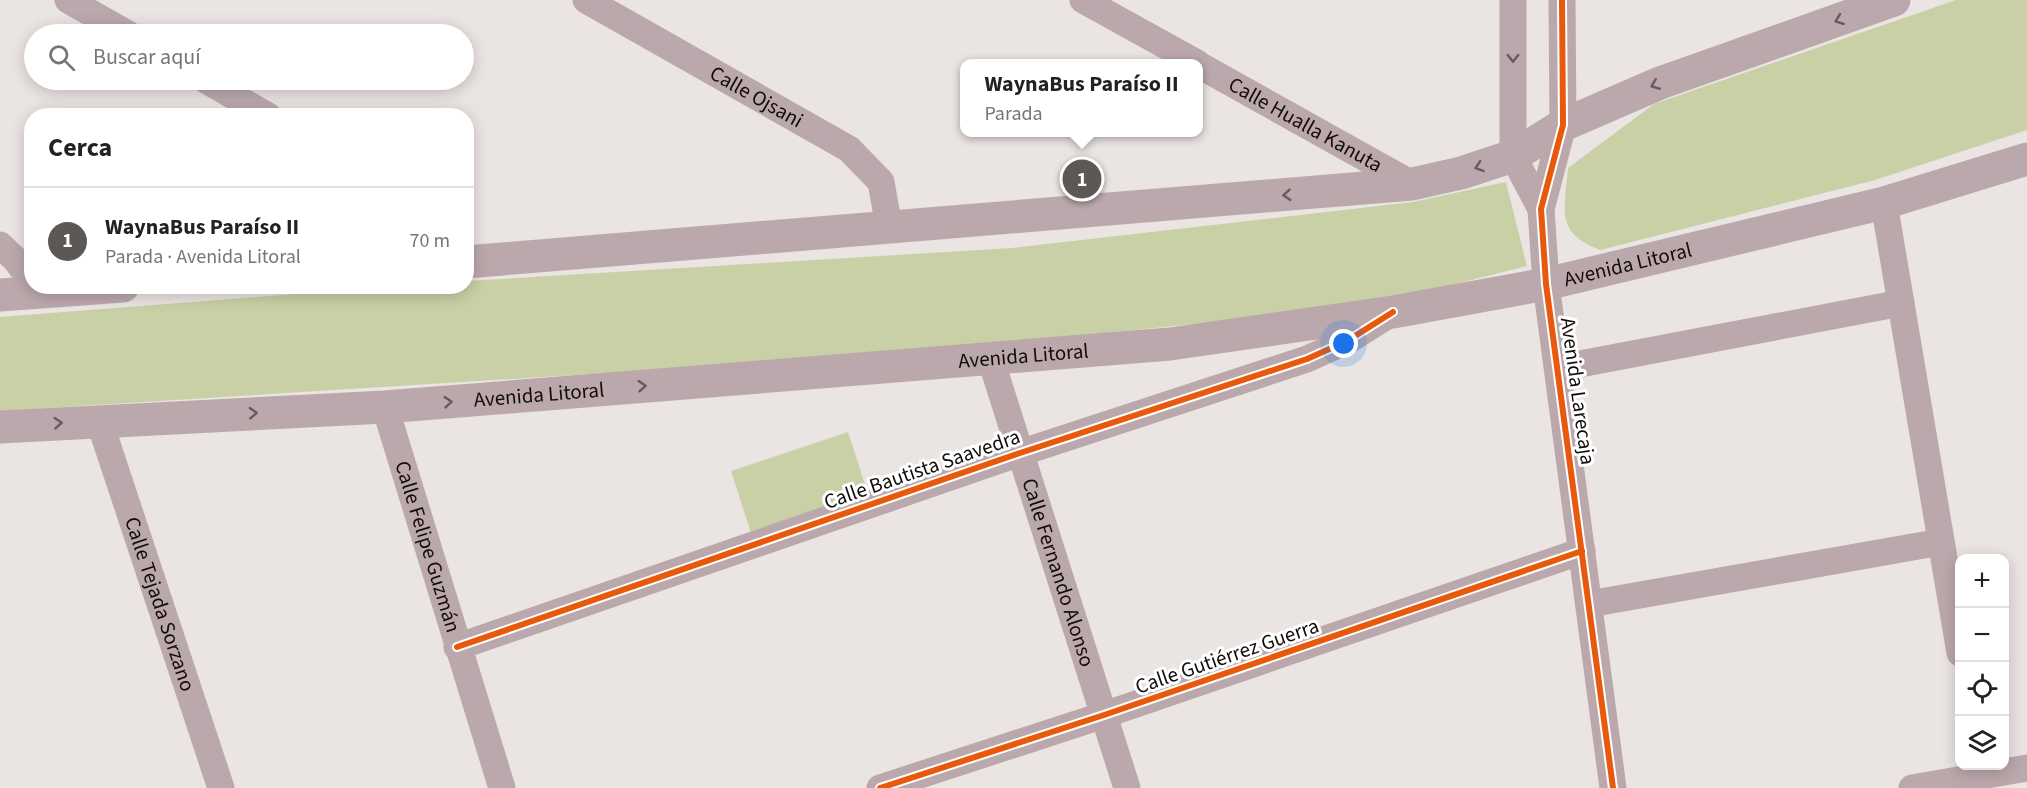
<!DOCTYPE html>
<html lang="es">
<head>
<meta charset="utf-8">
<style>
	:root { --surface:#fff; --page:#f2f2f2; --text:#222; --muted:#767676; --line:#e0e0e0; --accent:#5d5856 }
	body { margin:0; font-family:"Source Sans 3",sans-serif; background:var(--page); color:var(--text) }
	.controls { position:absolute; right:18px; bottom:18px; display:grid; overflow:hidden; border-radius:12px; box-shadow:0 3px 15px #0003 }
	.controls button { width:54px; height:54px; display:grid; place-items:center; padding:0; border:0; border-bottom:2px solid var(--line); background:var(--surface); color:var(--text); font:30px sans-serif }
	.you { position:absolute; left:1344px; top:344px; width:21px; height:21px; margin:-15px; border:4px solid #fff; border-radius:50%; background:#1a73e8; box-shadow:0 0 0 9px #1a73e833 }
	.badge { display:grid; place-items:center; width:39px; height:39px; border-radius:50%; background:var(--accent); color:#fff; font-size:20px; font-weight:700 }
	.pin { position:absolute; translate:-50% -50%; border:3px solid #fff; box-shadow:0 2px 6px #0006 }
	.popup { position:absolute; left:960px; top:59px; width:243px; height:78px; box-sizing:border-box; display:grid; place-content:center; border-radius:12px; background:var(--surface); filter:drop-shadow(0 2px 4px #0005); font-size:20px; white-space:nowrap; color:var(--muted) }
	.popup b { font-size:22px; color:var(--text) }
	.popup::after { content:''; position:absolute; left:50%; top:100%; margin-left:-12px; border:12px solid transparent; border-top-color:var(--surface) }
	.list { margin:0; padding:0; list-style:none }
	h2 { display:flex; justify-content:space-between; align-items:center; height:78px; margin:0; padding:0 24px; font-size:26px }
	h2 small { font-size:20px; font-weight:400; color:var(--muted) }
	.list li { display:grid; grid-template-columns:39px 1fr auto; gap:18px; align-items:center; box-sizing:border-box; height:108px; padding:0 24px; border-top:2px solid var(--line) }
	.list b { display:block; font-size:22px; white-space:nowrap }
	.list p { margin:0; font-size:20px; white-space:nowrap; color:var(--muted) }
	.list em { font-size:20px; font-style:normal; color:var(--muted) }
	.icon { flex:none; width:33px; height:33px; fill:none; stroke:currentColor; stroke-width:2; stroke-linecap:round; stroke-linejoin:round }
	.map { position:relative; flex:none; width:2027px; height:788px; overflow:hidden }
	.search { position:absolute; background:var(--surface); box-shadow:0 3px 15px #0003; left:24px; top:24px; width:450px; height:66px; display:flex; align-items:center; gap:15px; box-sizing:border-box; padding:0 21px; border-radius:33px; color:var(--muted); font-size:22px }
	.panel { position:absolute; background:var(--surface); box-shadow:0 3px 15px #0003; left:24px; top:108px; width:450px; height:186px; border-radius:24px }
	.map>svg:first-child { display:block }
	.green { fill:#c9d0a6 }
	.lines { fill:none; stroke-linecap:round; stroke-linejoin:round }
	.minor { stroke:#bba8ac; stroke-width:27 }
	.primary { stroke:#bba8ac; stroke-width:33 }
	.cycleway-casing { stroke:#fff; stroke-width:10 }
	.cycleway { stroke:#e8590c; stroke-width:6 }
	.oneway { stroke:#665a5c }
	.labels { text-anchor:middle; stroke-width:6; stroke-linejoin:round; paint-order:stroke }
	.street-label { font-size:21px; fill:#110d0b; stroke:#fff }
</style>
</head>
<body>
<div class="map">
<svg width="2027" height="788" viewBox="0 0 2027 788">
	<rect width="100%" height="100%" fill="#eae4e2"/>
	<g class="green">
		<path d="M1956,0H2027V130L1875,180L1600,250C1554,233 1565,209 1568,168L1654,104Z"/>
		<path d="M1506,182L1527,266L1416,294L1204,323L1015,342L751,364L0,411V317L386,287L466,286L467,281L1012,248L1413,202Z"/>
		<path d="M848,432L872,506L755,545L731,471Z"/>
	</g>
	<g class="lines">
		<g class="minor">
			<path d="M68,0L128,34"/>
			<path id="s1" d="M586,0L849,149L881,182L889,227"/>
			<path d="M1083,0L1197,63"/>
			<path d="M1513,0V156L1541,209"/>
			<path d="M1562,0L1563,125L1541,209L1546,284L1613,788"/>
			<path id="s2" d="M1199,65L1412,184"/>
			<path d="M206,80L268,116"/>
			<path d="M1884,203L1960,653"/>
			<path d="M0,245L16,260L32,282"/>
			<path id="s3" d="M990,357L1127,788"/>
			<path d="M1559,368L1901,303"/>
			<path id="s4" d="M385,407L502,788"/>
			<path id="s5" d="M99,420L221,788"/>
			<path d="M1589,604L1941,542"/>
			<path d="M457,647L1020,453L1307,359L1347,341L1390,314"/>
			<path d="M880,788L1104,715L1582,551"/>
			<path d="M1912,788L2027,768"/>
		</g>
		<g class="primary">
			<path d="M466,262L1412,184L1461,173L1513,156L1563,125L1660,83L1894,0"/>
			<path d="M0,295L123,286"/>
			<path id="s6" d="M0,427L385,407L1170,344L1393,312L1546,284L1884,203L2027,159"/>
		</g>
		<defs>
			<g id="cycleway">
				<path d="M1562,0L1563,125L1541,209L1546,284L1613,788"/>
				<path d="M457,647L1020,453L1307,359L1347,341L1393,312"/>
				<path d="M880,788L1104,715L1582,551"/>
			</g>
		</defs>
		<use href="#cycleway" class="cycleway-casing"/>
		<use href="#cycleway" class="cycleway"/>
	</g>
	<defs><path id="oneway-chevron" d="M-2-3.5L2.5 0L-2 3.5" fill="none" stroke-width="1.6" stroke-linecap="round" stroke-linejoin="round" transform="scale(1.5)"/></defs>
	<g class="oneway">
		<use href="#oneway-chevron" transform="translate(1839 20) rotate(160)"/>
		<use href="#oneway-chevron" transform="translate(1513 58) rotate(90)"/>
		<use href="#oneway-chevron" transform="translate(1655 85) rotate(158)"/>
		<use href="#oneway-chevron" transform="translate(1479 167) rotate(161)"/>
		<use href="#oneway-chevron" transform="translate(1287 195) rotate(175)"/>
		<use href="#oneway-chevron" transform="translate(642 386) rotate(-5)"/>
		<use href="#oneway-chevron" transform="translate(448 402) rotate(-5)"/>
		<use href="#oneway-chevron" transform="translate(253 413) rotate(-3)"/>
		<use href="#oneway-chevron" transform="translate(58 423) rotate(-4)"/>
	</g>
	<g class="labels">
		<g class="street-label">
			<text dy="7" stroke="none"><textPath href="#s1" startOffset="196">Calle Ojsani</textPath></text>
			<text dy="7" stroke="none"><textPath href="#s2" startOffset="122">Calle Hualla Kanuta</textPath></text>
			<text dy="7" stroke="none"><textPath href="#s6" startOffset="1638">Avenida Litoral</textPath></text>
			<text dy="7" stroke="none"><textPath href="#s6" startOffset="1026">Avenida Litoral</textPath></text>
			<text transform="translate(1578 391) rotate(82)" y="7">Avenida Larecaja</text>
			<text dy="7" stroke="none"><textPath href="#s6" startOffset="540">Avenida Litoral</textPath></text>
			<text transform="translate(922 469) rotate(-19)" y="7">Calle Bautista Saavedra</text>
			<text dy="7" stroke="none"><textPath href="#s4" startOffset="146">Calle Felipe Guzmán</textPath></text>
			<text dy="7" stroke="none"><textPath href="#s3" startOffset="226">Calle Fernando Alonso</textPath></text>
			<text dy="7" stroke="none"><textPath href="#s5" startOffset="194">Calle Tejada Sorzano</textPath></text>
			<text transform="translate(1227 656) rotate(-19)" y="7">Calle Gutiérrez Guerra</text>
		</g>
	</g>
</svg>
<div class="controls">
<button>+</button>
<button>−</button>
<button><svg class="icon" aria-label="locate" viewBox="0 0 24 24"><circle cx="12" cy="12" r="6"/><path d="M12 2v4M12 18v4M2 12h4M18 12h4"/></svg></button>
<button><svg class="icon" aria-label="layers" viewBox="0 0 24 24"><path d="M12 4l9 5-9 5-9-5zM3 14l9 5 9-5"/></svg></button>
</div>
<div class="you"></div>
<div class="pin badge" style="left:1082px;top:179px">1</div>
<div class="popup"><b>WaynaBus Paraíso II</b>Parada</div>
<div class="search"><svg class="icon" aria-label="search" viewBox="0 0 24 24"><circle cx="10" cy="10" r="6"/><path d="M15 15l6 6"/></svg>Buscar aquí</div>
<section class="panel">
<h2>Cerca<small></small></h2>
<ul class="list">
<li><span class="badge">1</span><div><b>WaynaBus Paraíso II</b><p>Parada · Avenida Litoral</p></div><em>70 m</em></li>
</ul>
</section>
</div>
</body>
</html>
